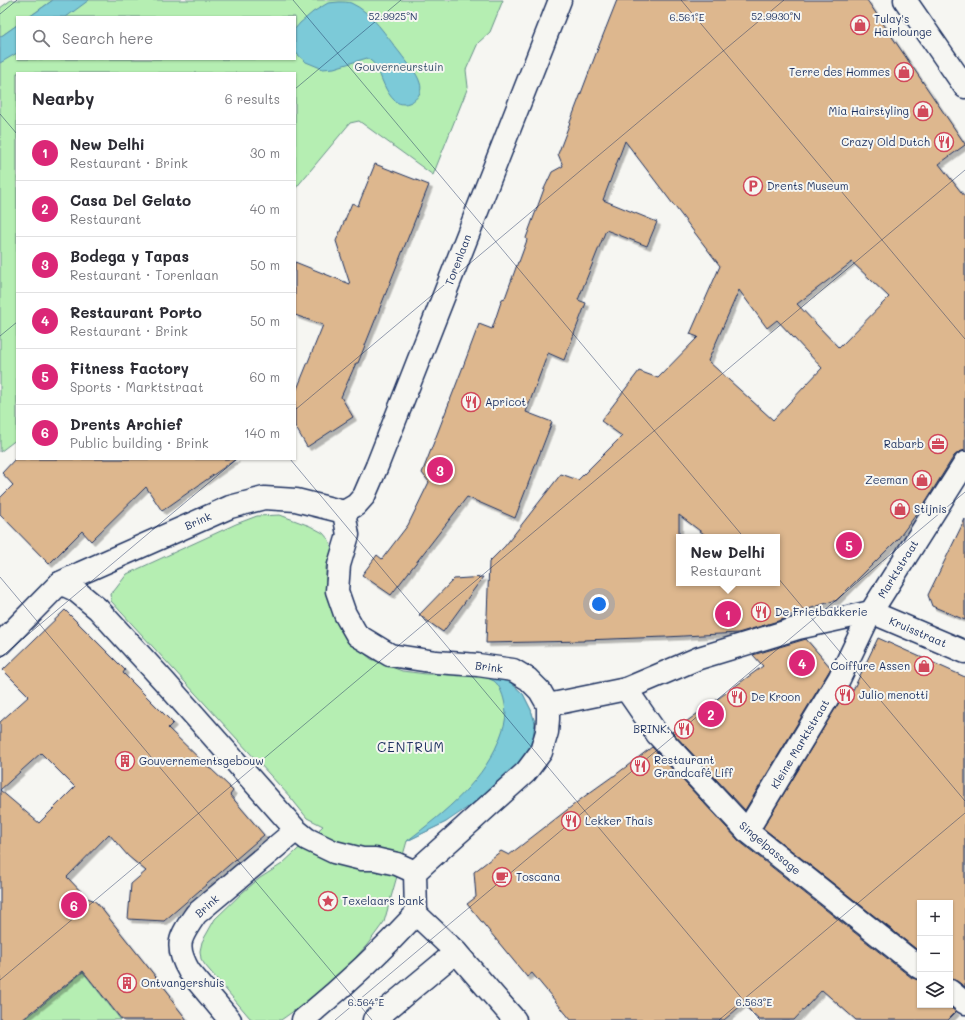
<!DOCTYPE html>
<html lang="en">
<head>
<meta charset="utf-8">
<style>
	:root { --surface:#fff; --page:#f2f2f3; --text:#2b2b33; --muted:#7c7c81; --line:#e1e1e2; --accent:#db2777 }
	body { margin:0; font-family:Mali,sans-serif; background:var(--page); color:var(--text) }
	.controls { position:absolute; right:12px; bottom:12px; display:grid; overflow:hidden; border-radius:0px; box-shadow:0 1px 3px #0004 }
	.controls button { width:36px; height:36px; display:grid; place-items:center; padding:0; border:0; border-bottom:1px solid var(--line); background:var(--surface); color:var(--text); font:20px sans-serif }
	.you { position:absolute; left:599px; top:604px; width:14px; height:14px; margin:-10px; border:3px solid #fff; border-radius:50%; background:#1a73e8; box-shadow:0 0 0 6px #1a73e833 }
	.badge { display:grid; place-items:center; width:26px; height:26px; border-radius:50%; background:var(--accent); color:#fff; font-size:13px; font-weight:700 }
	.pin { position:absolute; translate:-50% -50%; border:2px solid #fff; box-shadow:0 1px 4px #0006 }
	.popup { position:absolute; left:676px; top:534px; width:104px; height:52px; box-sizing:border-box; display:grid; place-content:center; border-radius:0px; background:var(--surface); filter:drop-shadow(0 1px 3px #0005); font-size:13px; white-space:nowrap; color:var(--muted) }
	.popup b { font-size:15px; color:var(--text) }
	.popup::after { content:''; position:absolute; left:50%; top:100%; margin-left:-8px; border:8px solid transparent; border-top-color:var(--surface) }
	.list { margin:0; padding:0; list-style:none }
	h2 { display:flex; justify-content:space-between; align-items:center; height:52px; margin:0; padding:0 16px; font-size:17px }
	h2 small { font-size:13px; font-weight:400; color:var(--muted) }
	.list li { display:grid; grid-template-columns:26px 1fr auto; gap:12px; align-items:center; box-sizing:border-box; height:56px; padding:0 16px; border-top:1px solid var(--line) }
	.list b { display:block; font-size:15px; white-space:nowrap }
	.list p { margin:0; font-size:13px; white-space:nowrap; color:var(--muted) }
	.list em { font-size:13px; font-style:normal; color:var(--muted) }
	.icon { flex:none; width:22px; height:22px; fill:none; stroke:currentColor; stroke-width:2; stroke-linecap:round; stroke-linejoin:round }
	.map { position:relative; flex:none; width:965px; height:1020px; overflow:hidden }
	.search { position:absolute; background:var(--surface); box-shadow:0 1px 3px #0004; left:16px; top:16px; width:280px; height:44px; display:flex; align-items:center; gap:10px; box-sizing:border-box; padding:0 14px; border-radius:0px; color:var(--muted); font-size:15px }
	.panel { position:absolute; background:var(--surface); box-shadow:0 1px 3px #0004; left:16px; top:72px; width:280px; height:388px; border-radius:0px }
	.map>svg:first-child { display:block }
	.green { fill:#b5eeb2; stroke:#688e88 }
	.water { fill:#7bcad8; stroke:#558ca7 }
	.building { fill:#ddb78e; stroke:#1b2f5e; fill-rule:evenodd; filter:url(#shadow) }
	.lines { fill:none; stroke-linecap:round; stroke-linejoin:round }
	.minor-casing { stroke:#1b2f5e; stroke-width:25 }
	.minor { stroke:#f6f6f2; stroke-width:22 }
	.ticks { fill:none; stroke:#1b2f5e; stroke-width:1; stroke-opacity:0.45 }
	.labels { text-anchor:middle; stroke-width:4; stroke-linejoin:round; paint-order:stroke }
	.poi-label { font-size:11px; fill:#1b2f5e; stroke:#f6f6f2; text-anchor:start }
	.park-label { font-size:11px; fill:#3a556f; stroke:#f6f6f2 }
	.street-label { font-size:11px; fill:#1b2f5e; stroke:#f6f6f2 }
	.quarter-label { font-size:13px; letter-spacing:1px; fill:#1b2f5e; stroke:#f6f6f2 }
	.ticks-label { font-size:10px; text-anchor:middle; fill:#1b2f5e; stroke:#f6f6f2; stroke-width:4; stroke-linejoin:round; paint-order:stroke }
</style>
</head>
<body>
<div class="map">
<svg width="965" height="1020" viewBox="0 0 965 1020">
	<defs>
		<filter id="shadow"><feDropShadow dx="3.5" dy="3.5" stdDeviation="0" flood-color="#0004"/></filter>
	</defs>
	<rect width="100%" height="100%" fill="#f6f6f2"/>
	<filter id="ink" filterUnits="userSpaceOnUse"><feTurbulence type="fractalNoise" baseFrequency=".025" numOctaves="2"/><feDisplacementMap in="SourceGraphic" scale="8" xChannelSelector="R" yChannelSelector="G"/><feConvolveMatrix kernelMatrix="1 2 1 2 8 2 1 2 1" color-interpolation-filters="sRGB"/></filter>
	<g filter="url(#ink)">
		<g class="green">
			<path d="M11,0H53L29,17H17V25L0,37V8Z"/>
			<path d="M72,0H503L490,32L478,43L466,70L468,87L433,175L359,121L350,123L295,189V73H17V439L0,452V48L17,37V59H295V17H47Z"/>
			<path d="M280,515L310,526L323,533L329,540L332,548L326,567V589L337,623L351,642L371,659L402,671L426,674L477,675L510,682L523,694L531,710L535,723L533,737L528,751L446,822L407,841L384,922L367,945L347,967L305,1003L281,1020H254L250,1018L205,965L201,959L200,951L202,942L215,919L243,892L260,878L282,864L323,826L307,818L291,798L111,601L110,594L114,591L127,574L236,524L257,516Z"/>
			<path d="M83,972L121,1020H24Z"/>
		</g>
		<g class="water">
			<path d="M53,0H89L66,17H29Z"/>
			<path d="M339,2C343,2 348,2 351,3C373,13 386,36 400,53C407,63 417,72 420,83C425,97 406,110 395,101C385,92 382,78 376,66C374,63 370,60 367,58L334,68L323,69L306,62L297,54L295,51V29L300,23L313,12L328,3Z"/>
			<path d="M17,25V53L0,63V37Z"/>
			<path d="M477,675L510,682L523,694L531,710L535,723L533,737L528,751L521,763L480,799L446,822L407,841C445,812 487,779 502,732C505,723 507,715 505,705C504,698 500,685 494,681C489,678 482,677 477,675Z"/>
		</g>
		<g class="building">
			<path d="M617,0H867L965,144V145L939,164L965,197V450L959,452L954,456L924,504L898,539L836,601H833L787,616L788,618L738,633L666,637L584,640V641L486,643L489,562L505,546L561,474L578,480L622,436L601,421L639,371L658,378L698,337L690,334L720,266L625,141L603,200L657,222L647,246L606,230L578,300L586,303L564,360L548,353L526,412L552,422L515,518L467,497L391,595L362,575L377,555L382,559L408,525L429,482L422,473L461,372L479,324L492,329L502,299L505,298L518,262H519L527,240L526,238L544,189L552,172L563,166L558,154L600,43ZM852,262L889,297L839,348L797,304ZM739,290L767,328L777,320L822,368L773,420L708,361ZM679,515L708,537H777V583H679Z"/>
			<path d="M375,164L429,185L358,363H356L341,397L353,417L307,447L295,426V394L323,325L295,315V262L350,284L336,241L352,203L358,206Z"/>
			<path d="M15,459H236L162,511L146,487L91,541L82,531L49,564L0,514V498L13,485L2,473Z"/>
			<path d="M965,519V620L932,606L928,595Z"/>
			<path d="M483,577L443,632L419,615L454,579Z"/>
			<path d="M65,610L125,670L123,673L173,723L168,728L210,769H211L230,787H229L233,791L230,795L264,835L164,921L128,919L131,884L146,871L128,856L109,834L67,877L87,898L93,900L97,903L171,996L169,997L187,1020H122L83,971L22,1020H0V722L29,696L3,670ZM41,753L75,787L39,823L0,790Z"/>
			<path d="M878,638L965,677V987L957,981L950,979V903H920V952L763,828L849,686L853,690Z"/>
			<path d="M806,639L831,668L745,810L672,732L763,666L753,655Z"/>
			<path d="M652,747L739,841L912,978L920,980V1005H947L956,1012L948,1020H856L822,990L794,1020H759L743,1004L724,1020H571L532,973L527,977L467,904L476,897L474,872L501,851L509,855L585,796L613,776H614Z"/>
		</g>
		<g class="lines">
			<defs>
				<g id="minor">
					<path d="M905,0L965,87"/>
					<path d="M344,512L356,505L364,496L377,466L560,0"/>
					<path d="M60,583L75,590L98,609L163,680L296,830L307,839L334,852L362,859H375L397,864L415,872"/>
					<path d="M871,612L965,652"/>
					<path d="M0,644L60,583L81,573L230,507L264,498L296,500L344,512"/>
					<path d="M626,689L657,734L747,831L920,968"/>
					<path d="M548,705L626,689L699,658L798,628L871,612"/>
					<path d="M747,831L839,679L871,612L965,463"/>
					<path d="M416,914L456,952L515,1020"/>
					<path d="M950,991L965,1003"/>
					<path d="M230,1020L189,971C174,945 180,937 196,914L296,830"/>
					<path d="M303,1020C343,987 381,952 416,914L415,872L526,772L541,752L547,732L548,719V705L540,691L528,679L513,670L478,665L436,662L390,655L357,635L345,614L337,591L339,565L348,535L344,512"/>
					<path d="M374,1020L456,952"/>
				</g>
			</defs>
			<use href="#minor" class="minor-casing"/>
			<use href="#minor" class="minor"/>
		</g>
	</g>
	<path class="ticks" d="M293,0L965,801M681,0L965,339M0,14L17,0M295,89L401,0M0,114L17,134M0,336L17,322M295,410L784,0M290,459L760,1020M0,577L372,1020M0,658L237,459M0,980L965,170M335,1020L965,492M719,1020L965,813"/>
	<defs>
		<symbol id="shop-ring" viewBox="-11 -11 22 22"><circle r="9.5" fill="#f6f6f2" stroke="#d1495b" stroke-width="1.5"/><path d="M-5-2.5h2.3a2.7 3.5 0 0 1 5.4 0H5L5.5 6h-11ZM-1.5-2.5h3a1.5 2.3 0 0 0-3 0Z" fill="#d1495b"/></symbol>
		<symbol id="restaurant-ring" viewBox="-11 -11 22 22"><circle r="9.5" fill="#f6f6f2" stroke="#d1495b" stroke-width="1.5"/><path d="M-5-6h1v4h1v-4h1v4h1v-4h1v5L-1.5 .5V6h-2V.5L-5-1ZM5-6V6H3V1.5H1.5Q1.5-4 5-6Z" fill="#d1495b"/></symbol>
		<symbol id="parking-ring" viewBox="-11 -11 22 22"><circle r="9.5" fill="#f6f6f2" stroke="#d1495b" stroke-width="1.5"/><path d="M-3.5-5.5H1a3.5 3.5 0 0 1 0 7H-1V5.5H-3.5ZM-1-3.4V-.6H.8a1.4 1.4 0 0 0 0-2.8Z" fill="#d1495b"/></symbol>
		<symbol id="office-ring" viewBox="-11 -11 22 22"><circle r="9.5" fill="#f6f6f2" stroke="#d1495b" stroke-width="1.5"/><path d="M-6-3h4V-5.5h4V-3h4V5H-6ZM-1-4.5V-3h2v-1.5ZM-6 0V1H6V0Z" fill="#d1495b"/></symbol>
		<symbol id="building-ring" viewBox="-11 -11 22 22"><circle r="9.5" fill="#f6f6f2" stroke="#d1495b" stroke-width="1.5"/><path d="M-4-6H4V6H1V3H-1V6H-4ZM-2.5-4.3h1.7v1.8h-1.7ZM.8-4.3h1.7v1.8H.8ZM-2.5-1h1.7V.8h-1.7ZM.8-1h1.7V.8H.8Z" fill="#d1495b"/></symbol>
		<symbol id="cafe-ring" viewBox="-11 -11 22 22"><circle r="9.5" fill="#f6f6f2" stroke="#d1495b" stroke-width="1.5"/><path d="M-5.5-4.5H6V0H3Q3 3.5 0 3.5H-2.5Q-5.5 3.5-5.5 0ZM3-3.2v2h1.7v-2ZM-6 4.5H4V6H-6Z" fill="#d1495b"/></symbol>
		<symbol id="sight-ring" viewBox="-11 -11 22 22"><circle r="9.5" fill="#f6f6f2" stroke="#d1495b" stroke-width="1.5"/><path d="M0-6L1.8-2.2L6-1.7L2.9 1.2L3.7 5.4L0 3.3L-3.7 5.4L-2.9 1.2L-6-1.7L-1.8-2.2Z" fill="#d1495b"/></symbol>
	</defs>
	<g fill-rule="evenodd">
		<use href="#shop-ring" x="849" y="14" width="22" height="22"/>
		<use href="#shop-ring" x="893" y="61" width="22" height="22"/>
		<use href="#shop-ring" x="912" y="100" width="22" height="22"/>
		<use href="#restaurant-ring" x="933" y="131" width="22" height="22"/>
		<use href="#parking-ring" x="742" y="175" width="22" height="22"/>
		<use href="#restaurant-ring" x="460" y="391" width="22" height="22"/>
		<use href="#office-ring" x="927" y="433" width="22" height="22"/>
		<use href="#shop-ring" x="911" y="469" width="22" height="22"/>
		<use href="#shop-ring" x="889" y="498" width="22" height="22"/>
		<use href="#restaurant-ring" x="750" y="601" width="22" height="22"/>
		<use href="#shop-ring" x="913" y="655" width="22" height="22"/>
		<use href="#restaurant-ring" x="834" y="684" width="22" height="22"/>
		<use href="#restaurant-ring" x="726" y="686" width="22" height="22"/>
		<use href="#restaurant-ring" x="673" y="718" width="22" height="22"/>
		<use href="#building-ring" x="114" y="750" width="22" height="22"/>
		<use href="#restaurant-ring" x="629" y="755" width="22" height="22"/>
		<use href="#restaurant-ring" x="560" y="810" width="22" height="22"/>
		<use href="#cafe-ring" x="491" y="866" width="22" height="22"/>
		<use href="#sight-ring" x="317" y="890" width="22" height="22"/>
		<use href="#building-ring" x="116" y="972" width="22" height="22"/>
	</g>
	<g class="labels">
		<g class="poi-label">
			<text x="874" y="23">Tulay's<tspan x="874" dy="13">Hairlounge</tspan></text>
			<text x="890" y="76" text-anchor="end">Terre des Hommes</text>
			<text x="909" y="115" text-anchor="end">Mia Hairstyling</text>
			<text x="930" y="146" text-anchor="end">Crazy Old Dutch</text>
			<text x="767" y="190">Drents Museum</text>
			<text x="485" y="406">Apricot</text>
			<text x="924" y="448" text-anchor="end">Rabarb</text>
			<text x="908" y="484" text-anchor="end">Zeeman</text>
			<text x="914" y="513">Stijnis</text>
			<text x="775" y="616">De Frietbakkerie</text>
			<text x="910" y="670" text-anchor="end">Coiffure Assen</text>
			<text x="859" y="699">Julio menotti</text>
			<text x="751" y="701">De Kroon</text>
			<text x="670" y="733" text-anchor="end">BRINK.</text>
			<text x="654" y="764">Restaurant<tspan x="654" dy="13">Grandcafé Liff</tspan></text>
			<text x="139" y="765">Gouvernementsgebouw</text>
			<text x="585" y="825">Lekker Thais</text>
			<text x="516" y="881">Toscana</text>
			<text x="342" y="905">Texelaars bank</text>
			<text x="141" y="987">Ontvangershuis</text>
		</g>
		<g class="park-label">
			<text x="399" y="71">Gouverneurstuin</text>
		</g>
		<g class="street-label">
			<text transform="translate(458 260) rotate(-69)" y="4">Torenlaan</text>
			<text transform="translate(198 521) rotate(-24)" y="4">Brink</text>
			<text transform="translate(898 569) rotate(-58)" y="4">Marktstraat</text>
			<text transform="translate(918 632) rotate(23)" y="4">Kruisstraat</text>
			<text transform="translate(489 667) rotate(7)" y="4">Brink</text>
			<text transform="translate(800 744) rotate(-59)" y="4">Kleine Marktstraat</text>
			<text transform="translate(770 848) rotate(40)" y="4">Singelpassage</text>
			<text transform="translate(207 906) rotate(-42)" y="4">Brink</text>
		</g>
		<g class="quarter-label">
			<text x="411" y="752">CENTRUM</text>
		</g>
	</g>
	<g class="ticks-label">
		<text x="393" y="20">52.9925°N</text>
		<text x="776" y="20">52.9930°N</text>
		<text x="687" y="21">6.561°E</text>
		<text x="366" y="1006">6.564°E</text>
		<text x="754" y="1006">6.563°E</text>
	</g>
</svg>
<div class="controls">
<button>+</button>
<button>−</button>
<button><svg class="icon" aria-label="layers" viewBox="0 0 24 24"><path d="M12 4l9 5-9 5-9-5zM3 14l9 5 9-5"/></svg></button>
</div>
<div class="you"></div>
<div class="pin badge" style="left:728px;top:614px">1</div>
<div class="popup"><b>New Delhi</b>Restaurant</div>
<div class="pin badge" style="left:711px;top:714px">2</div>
<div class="pin badge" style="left:440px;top:470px">3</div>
<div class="pin badge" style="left:802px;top:663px">4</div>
<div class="pin badge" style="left:849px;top:545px">5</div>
<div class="pin badge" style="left:74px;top:905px">6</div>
<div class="search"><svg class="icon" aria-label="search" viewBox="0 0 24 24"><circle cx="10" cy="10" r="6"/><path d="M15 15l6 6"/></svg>Search here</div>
<section class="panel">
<h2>Nearby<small>6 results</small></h2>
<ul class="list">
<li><span class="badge">1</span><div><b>New Delhi</b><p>Restaurant · Brink</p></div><em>30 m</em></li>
<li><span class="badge">2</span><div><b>Casa Del Gelato</b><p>Restaurant</p></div><em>40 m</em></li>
<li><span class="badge">3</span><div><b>Bodega y Tapas</b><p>Restaurant · Torenlaan</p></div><em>50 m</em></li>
<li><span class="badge">4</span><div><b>Restaurant Porto</b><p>Restaurant · Brink</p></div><em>50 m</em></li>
<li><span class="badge">5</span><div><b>Fitness Factory</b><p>Sports · Marktstraat</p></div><em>60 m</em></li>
<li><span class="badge">6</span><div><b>Drents Archief</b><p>Public building · Brink</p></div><em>140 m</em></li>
</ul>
</section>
</div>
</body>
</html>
